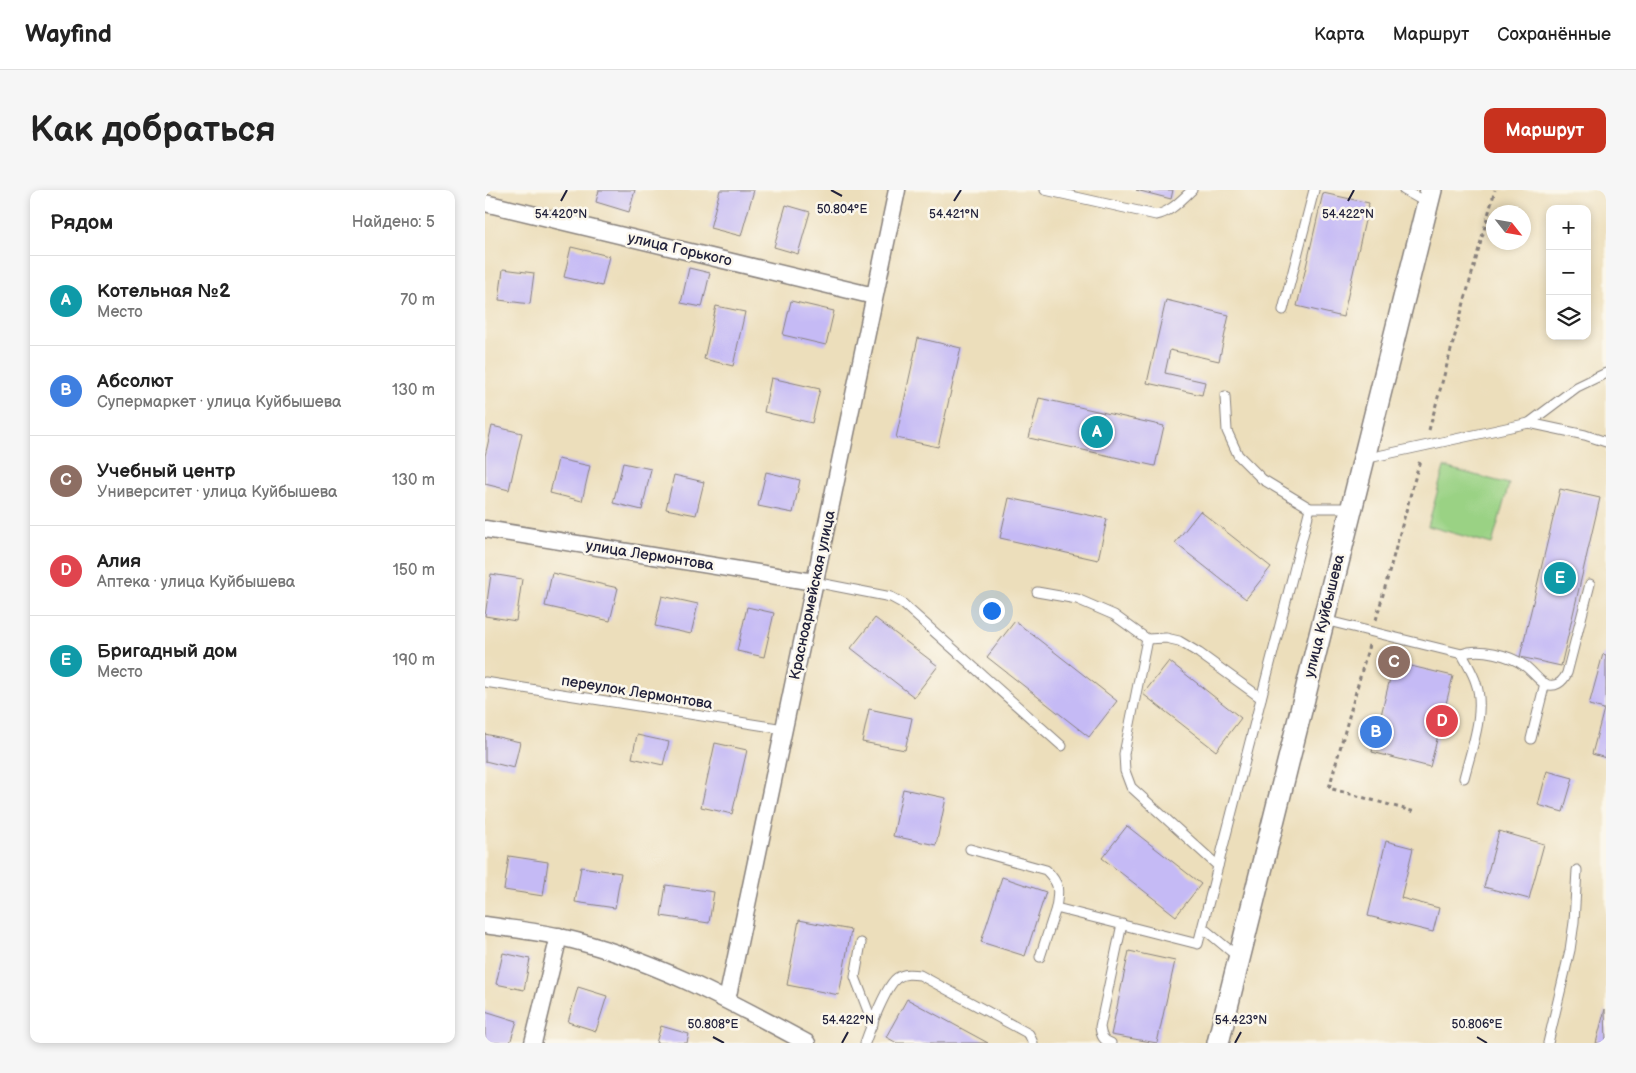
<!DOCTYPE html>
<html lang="ru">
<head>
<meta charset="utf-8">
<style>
	:root { --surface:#fff; --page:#f6f6f6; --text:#222; --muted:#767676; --line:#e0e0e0; --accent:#c8321e }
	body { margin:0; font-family:"Balsamiq Sans",sans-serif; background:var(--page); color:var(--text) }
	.controls { position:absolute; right:15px; top:15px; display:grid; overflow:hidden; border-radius:10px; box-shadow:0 2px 8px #0003 }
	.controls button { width:45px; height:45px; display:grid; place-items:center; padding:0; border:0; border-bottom:1px solid var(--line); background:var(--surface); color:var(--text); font:25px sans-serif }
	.compass { position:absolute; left:1001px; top:15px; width:45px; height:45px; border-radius:50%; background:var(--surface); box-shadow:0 2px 8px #0003; rotate:121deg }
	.you { position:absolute; left:506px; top:420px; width:18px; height:18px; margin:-12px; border:4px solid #fff; border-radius:50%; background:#1a73e8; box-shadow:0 0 0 8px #1a73e833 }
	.badge { display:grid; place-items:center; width:32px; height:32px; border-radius:50%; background:var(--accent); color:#fff; font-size:16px; font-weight:700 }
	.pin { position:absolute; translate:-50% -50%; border:2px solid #fff; box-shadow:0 1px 5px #0006 }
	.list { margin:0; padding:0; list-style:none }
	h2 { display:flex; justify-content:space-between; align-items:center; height:65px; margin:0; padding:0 20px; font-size:21px }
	h2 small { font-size:16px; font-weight:400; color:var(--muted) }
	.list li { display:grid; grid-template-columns:32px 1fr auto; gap:15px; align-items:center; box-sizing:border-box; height:90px; padding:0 20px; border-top:1px solid var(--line) }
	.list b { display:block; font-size:19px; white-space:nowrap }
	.list p { margin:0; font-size:16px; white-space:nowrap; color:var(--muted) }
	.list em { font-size:16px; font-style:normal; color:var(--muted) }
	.icon { flex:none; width:28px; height:28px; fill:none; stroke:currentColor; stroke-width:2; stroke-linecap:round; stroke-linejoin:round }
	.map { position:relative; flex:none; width:1121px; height:853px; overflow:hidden; border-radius:10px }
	header { display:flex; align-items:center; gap:30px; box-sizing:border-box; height:70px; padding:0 25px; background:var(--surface); border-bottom:1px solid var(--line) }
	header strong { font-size:24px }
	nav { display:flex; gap:28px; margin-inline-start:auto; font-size:18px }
	.intro { display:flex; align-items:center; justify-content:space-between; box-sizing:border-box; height:120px; padding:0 30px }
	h1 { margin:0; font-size:35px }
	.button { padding:12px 22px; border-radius:10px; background:var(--accent); color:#fff; font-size:18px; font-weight:700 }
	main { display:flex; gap:30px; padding:0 30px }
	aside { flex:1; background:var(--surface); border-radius:10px; box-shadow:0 2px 8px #0003 }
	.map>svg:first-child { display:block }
	.green { fill:#9ad284; stroke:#5e7a60 }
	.building { fill:#c5baf5 }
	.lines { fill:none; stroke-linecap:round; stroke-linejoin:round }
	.service-casing { stroke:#87807b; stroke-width:11 }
	.minor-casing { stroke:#87807b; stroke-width:19 }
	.tertiary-casing { stroke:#87807b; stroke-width:24 }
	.path { stroke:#87807b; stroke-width:3; stroke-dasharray:4 4; stroke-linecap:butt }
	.service { stroke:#fff; stroke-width:9 }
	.minor { stroke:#fff; stroke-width:16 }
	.tertiary { stroke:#fff; stroke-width:21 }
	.ticks { fill:none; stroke:#22223b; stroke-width:2 }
	.labels { text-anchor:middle; stroke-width:5; stroke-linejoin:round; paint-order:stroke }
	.street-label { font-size:15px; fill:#22223b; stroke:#fbf7ec }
	.ticks-label { font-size:12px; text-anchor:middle; fill:#22223b; stroke:#fbf7ec; stroke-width:5; stroke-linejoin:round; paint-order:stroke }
</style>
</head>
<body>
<header>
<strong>Wayfind</strong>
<nav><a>Карта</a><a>Маршрут</a><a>Сохранённые</a></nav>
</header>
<div class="intro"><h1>Как добраться</h1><a class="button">Маршрут</a></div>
<main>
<aside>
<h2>Рядом<small>Найдено: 5</small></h2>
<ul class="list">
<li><span class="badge" style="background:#0f9aa8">A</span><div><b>Котельная №2</b><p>Место</p></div><em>70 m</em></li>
<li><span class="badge" style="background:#3f7fe0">B</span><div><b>Абсолют</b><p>Супермаркет · улица Куйбышева</p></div><em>130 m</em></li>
<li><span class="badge" style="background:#8d6e63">C</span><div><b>Учебный центр</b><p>Университет · улица Куйбышева</p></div><em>130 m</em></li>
<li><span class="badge" style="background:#e0444e">D</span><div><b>Алия</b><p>Аптека · улица Куйбышева</p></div><em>150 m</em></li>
<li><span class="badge" style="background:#0f9aa8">E</span><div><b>Бригадный дом</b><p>Место</p></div><em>190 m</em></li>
</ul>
</aside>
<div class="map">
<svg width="1121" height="853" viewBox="0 0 1121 853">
	<rect width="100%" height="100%" fill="#fbf7ec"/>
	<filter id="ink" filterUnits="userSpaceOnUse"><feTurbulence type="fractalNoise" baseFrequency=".02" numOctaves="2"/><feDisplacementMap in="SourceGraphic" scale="10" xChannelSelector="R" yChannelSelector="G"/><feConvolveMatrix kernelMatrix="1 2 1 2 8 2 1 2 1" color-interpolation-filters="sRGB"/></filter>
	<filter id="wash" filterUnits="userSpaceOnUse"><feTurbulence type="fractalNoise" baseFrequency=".0096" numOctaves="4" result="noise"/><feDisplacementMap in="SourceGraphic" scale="20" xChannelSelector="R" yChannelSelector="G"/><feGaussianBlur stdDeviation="1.12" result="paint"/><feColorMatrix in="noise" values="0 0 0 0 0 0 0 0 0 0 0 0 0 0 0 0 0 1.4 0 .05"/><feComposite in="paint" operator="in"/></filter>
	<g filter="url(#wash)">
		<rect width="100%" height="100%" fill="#ecdebb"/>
		<path class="green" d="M959,277L1024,294L1007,354L943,336Z"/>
		<g id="blocks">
			<g class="building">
				<path d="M114,0H150L144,22L111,12Z"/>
				<path d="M235,0H269L256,46L225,38Z"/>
				<path d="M651,0H688L686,9Z"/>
				<path d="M838,3L884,13L858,127L812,116Z"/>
				<path d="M301,15L325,22L313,64L289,57Z"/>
				<path d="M86,57L124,66L117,96L79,87Z"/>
				<path d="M204,78L225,83L217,117L196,113Z"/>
				<path d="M18,79L49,83L45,114L14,110Z"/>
				<path d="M681,110L744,125L734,171L685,160L680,183L720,192L717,205L662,193Z"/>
				<path d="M306,111L349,121L341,155L298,145Z"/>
				<path d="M231,116L260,122L248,176L219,169Z"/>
				<path d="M433,148L476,158L453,257L411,248Z"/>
				<path d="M286,188L335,199L327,233L279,222Z"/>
				<path d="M554,208L679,236L670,276L544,248Z"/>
				<path d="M7,236L37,243L24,300L0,294V266Z"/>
				<path d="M73,269L105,276L97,311L65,303Z"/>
				<path d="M138,273L166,279L157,320L128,313Z"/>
				<path d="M281,282L315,290L308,323L273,316Z"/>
				<path d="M189,285L219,292L211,325L181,319Z"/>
				<path d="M1075,299L1115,308L1076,476L1035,467Z"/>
				<path d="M524,308L622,329L613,370L515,348Z"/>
				<path d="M715,321L786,377L761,409L690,353Z"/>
				<path d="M67,383L133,398L125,431L60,416Z"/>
				<path d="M6,384L37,389L31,431L0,426Z"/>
				<path d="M177,406L213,414L206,444L170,436Z"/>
				<path d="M262,417L289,423L279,467L252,461Z"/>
				<path d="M390,428L453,476L429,507L366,458Z"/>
				<path d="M530,431L632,511L604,547L502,467Z"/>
				<path d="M1118,464L1121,465V568L1107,564L1119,519L1104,515Z"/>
				<path d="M684,471L756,528L731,561L658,504Z"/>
				<path d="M909,472L968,486L945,577L887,562Z"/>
				<path d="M384,519L427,528L420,560L377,552Z"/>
				<path d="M0,544L35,552L29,578L0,571Z"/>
				<path d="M152,545L184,552L178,575L147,568Z"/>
				<path d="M230,553L262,560L247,624L216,617Z"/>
				<path d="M1062,581L1088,588L1078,622L1053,615Z"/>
				<path d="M418,599L461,608L451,655L408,646Z"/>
				<path d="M642,636L716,694L691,726L617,668Z"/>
				<path d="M1014,641L1059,654L1044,709L999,697Z"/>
				<path d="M901,651L928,658L916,708L954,718L948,742L883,726Z"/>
				<path d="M24,666L63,672L58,706L19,700Z"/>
				<path d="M96,677L136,683L130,718L90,712Z"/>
				<path d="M517,687L561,702L540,766L496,752Z"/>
				<path d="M181,695L229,702L224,733L176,726Z"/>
				<path d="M314,730L366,740L354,805L302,795Z"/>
				<path d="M644,761L690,771L672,853L626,845Z"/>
				<path d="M18,763L45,769L39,800L11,794Z"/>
				<path d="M93,797L122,806L111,841L83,832Z"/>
				<path d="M422,809L503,853H412L401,847Z"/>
				<path d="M1120,819L1121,853H1111Z"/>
				<path d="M0,821L32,831L25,853H0Z"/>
				<path d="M176,836L204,844L202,853H171Z"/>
			</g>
		</g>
	</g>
	<g filter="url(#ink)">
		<use href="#blocks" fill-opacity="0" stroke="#87807b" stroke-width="1"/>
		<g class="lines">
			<defs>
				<g id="service">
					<path d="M560,0L671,25C686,22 696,10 707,0"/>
					<path d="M919,0L942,13"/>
					<path d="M798,120L829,0"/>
					<path d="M740,206L742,241L753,265L777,289L825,318H866"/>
					<path d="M1044,233L1092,197L1121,183"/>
					<path d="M879,269L1044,233L1100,245L1121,252"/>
					<path d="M329,392L406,407L417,413L577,556"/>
					<path d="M552,402L592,409L629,425L662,449L681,448L694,451L714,463L776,508"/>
					<path d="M839,430L977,464C994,457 1025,465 1040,476C1047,481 1053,490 1060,494C1070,498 1078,492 1082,483L1105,394"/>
					<path d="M662,449L639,564L640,581L646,597L733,676"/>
					<path d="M977,464C982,474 988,483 991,493C1001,521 986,560 979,588"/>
					<path d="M0,492L299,539"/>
					<path d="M1046,549L1060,493"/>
					<path d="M485,659L561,680C575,694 574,699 571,718"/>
					<path d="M718,738L754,768"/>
					<path d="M376,753L370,787L388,834"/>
					<path d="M555,767L571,718L713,754L825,318"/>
					<path d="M380,853C385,839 401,796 412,788C419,783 427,784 435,785L544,844L548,853"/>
					<path d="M626,853C618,851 616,845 615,837L637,734"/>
					<path d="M1063,853L1085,760L1089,732L1092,680"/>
				</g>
				<g id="minor">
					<path d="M0,13L389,106"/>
					<path d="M0,339L329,392"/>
					<path d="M0,735C25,739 51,741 75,747C166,768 241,809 322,853"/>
					<path d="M242,810L412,0"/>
					<path d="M48,853L74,746"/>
				</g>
				<path id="tertiary" d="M733,853L946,0"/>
			</defs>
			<use href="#service" class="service-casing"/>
			<use href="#minor" class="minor-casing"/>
			<use href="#tertiary" class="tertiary-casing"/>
			<g class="path">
				<path d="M944,240L1010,0"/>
				<path d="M891,430L935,270"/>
				<path d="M884,455L844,598L930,622"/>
			</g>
			<use href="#service" class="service"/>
			<use href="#minor" class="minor"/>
			<use href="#tertiary" class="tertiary"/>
		</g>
	</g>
	<path class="ticks" d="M346,0L357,6M76,11L82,0M469,11L476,0M863,11L869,0M228,847L239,853M992,847L1002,853M357,853L363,842M750,853L756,842"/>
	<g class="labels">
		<g class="street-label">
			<text transform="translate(195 59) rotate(13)" y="5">улица Горького</text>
			<text transform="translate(165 365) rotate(9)" y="5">улица Лермонтова</text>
			<text transform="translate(327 405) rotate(-78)" y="5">Красноармейская улица</text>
			<text transform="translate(839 426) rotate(-76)" y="5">улица Куйбышева</text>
			<text transform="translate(152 502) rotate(9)" y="5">переулок Лермонтова</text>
		</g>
	</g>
	<g class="ticks-label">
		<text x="357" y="23">50.804°E</text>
		<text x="76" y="28">54.420°N</text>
		<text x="469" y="28">54.421°N</text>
		<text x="863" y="28">54.422°N</text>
		<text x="363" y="834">54.422°N</text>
		<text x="756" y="834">54.423°N</text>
		<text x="228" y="838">50.808°E</text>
		<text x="992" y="838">50.806°E</text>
	</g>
</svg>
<div class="controls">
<button>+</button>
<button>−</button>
<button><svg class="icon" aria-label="layers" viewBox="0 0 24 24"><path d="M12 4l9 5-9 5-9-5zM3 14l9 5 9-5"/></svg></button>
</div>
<svg class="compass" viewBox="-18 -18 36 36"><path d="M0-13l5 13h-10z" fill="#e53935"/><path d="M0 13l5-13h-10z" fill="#767676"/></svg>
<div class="you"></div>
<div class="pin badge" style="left:612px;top:242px;background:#0f9aa8">A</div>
<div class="pin badge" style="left:891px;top:542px;background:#3f7fe0">B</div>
<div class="pin badge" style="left:909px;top:472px;background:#8d6e63">C</div>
<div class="pin badge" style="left:957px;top:531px;background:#e0444e">D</div>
<div class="pin badge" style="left:1075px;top:388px;background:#0f9aa8">E</div>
</div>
</main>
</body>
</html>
